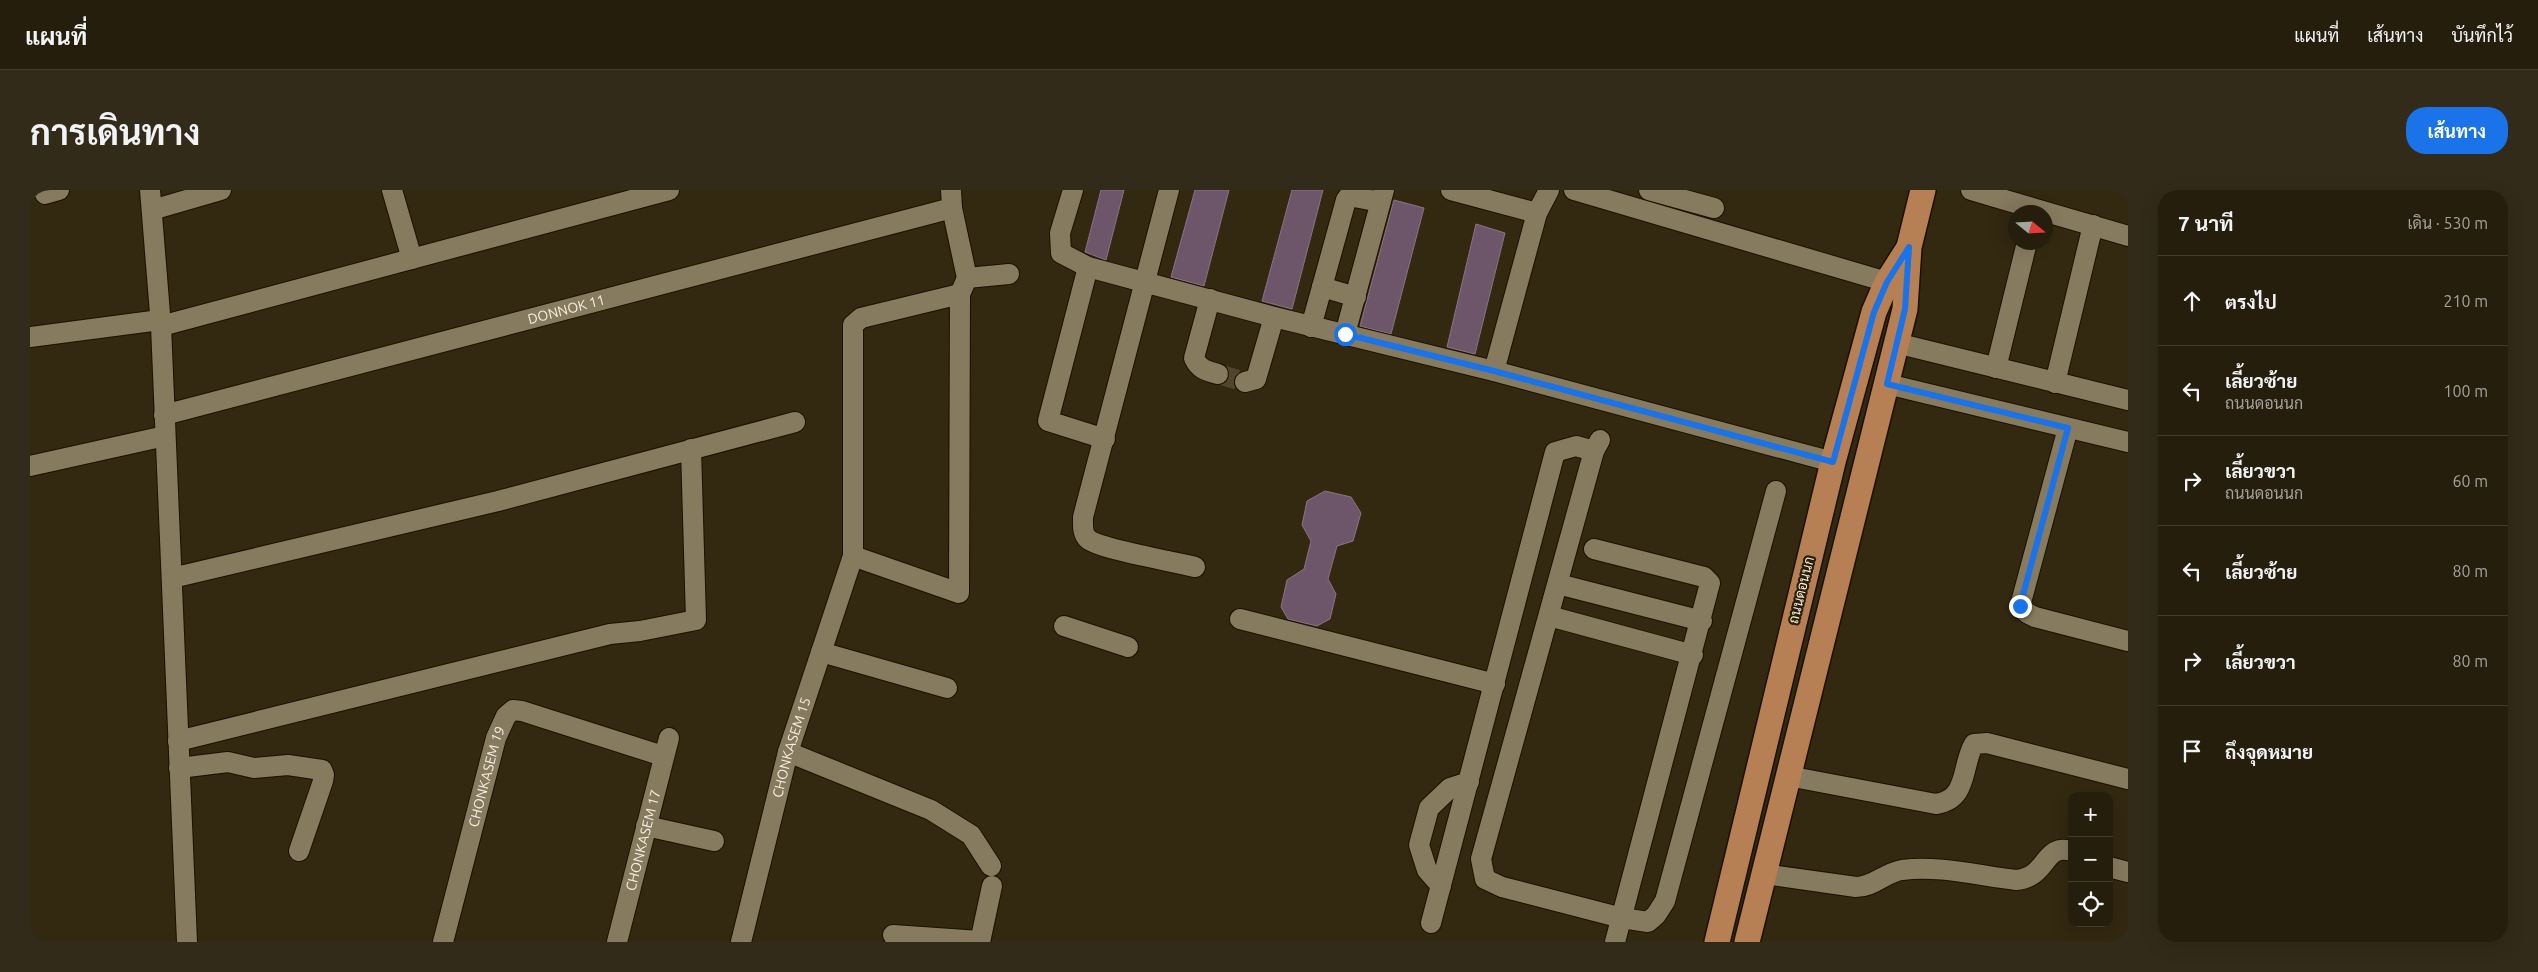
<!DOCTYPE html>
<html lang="th">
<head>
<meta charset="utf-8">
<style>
	:root { --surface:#261e0c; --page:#322b1a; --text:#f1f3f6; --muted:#a4a29d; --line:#423c2d; --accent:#1a73e8 }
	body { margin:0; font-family:Ubuntu,Sarabun,sans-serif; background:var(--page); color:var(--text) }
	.controls { position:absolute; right:15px; bottom:15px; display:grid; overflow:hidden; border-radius:10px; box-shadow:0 5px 20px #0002 }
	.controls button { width:45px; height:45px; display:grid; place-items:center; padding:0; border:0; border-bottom:1px solid var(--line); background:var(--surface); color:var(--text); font:25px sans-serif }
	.compass { position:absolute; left:1978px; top:15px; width:45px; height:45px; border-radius:50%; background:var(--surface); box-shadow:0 5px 20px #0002; rotate:108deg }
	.stop { position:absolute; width:15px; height:15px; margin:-11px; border:4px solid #1a73e8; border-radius:50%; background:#fff }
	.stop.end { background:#1a73e8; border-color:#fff; box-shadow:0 1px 5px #0008 }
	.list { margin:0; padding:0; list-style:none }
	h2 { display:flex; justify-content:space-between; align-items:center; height:65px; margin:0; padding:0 20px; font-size:21px }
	h2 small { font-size:16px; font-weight:400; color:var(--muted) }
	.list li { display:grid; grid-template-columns:32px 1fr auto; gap:15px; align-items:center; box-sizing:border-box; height:90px; padding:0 20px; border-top:1px solid var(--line) }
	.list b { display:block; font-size:19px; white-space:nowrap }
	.list p { margin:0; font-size:16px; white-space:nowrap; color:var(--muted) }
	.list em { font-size:16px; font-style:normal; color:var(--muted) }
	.icon { flex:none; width:28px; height:28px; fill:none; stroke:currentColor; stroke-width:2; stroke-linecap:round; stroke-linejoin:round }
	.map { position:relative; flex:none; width:2098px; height:752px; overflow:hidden; border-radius:20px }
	header { display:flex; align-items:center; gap:30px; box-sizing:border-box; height:70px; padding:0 25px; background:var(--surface); border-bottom:1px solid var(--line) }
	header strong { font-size:24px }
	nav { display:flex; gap:28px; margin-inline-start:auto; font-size:18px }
	.intro { display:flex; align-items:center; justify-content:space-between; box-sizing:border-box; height:120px; padding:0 30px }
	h1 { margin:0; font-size:35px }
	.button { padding:12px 22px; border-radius:20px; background:var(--accent); color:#fff; font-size:18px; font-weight:700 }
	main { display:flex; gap:30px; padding:0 30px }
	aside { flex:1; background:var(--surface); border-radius:20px; box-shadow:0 5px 20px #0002 }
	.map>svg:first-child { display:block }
	.building { fill:#6d5669; stroke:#8b7386 }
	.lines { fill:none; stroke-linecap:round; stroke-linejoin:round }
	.minor-tunnel { stroke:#50462f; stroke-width:20; stroke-dasharray:20 10; stroke-linecap:butt }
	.minor-casing { stroke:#1b1100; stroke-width:22 }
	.major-casing { stroke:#1b1100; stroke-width:28 }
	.minor { stroke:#867a5f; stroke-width:20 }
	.major { stroke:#b67f54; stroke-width:25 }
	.route { stroke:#1a73e8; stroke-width:6 }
	.labels { text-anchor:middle; stroke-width:4.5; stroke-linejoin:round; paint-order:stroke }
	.street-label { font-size:14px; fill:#f7f0e1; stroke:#291f06 }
</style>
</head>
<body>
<header>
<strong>แผนที่</strong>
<nav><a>แผนที่</a><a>เส้นทาง</a><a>บันทึกไว้</a></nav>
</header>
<div class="intro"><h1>การเดินทาง</h1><a class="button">เส้นทาง</a></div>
<main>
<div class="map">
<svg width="2098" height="752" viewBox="0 0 2098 752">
	<rect width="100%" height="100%" fill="#332810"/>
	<g class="building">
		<path d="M1071,0H1094L1076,70L1055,62Z"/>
		<path d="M1165,0H1199L1174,96L1141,87Z"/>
		<path d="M1262,0H1293L1262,119L1232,111Z"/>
		<path d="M1364,10L1394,18L1361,144L1330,136Z"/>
		<path d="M1446,34L1475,43L1445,164L1417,157Z"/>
		<path d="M1295,301L1321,307L1331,323L1323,351L1307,356L1298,389L1306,404L1300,429L1287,436L1258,429L1251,417L1257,390L1274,379L1281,351L1272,335L1277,311Z"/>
	</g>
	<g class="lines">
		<path class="minor-tunnel" d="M1188,184L1215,192"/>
		<defs>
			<g id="minor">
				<path d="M120,0L131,136L157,752"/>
				<path d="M362,0L382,69"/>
				<path d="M1043,0L1030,43L1031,63L1058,77L1244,127L1464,181L1803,272"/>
				<path d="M1139,0L1053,327C1053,334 1052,344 1058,349C1069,359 1146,372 1165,377"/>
				<path d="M1421,0L1507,23"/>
				<path d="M1544,0L1857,92"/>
				<path d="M1619,0L1684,18"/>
				<path d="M1941,0L2098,46"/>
				<path d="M15,4L29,0"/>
				<path d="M922,18L937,88L930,104"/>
				<path d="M122,20L191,0"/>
				<path d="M1058,77L1018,231L1075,249"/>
				<path d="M937,88L979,84"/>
				<path d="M1292,97L1326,107"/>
				<path d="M930,104L929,403L823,366V135L831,128Z"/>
				<path d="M1180,109L1164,168C1169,179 1176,181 1188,184"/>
				<path d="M131,136L639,0"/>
				<path d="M1281,137L1316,10L1319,6L1350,12"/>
				<path d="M1315,144L1354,0"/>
				<path d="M0,147L130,130"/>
				<path d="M1866,153L2098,210"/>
				<path d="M1966,178L1997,52"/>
				<path d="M1464,181L1507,23L1519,0"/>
				<path d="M1215,192L1226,189L1244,127"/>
				<path d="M2025,193L2063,35"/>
				<path d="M1857,194L2098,252"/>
				<path id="s1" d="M134,225L922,18L921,0"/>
				<path d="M2038,238L1990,416L1997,423L2005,427L2098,451"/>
				<path d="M1570,250L1564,261L1451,669L1455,689L1472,697L1592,728L1618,732L1626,725L1635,711L1746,301"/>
				<path d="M0,276L135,246"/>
				<path d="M1564,359L1674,387L1680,393L1585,752"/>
				<path d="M142,388L468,311L765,232"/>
				<path d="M1528,394L1672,431"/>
				<path d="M1519,426L1663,465"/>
				<path d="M1210,429L1465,494"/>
				<path d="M1034,436L1098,457"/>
				<path d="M791,462L917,498"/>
				<path d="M148,551L580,444L610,441L666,430L661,259"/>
				<path d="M758,562L901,620L941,645L961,676"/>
				<path d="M149,578L198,572L224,578L258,575L292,580L294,585L293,591L269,661"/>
				<path d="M1758,586L1906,614C1939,609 1931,576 1944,554L1957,553L2098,589"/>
				<path d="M616,636L684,651"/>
				<path d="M2079,677L2098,682"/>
				<path d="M1734,684L1826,697C1844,697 1854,683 1872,680C1910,675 1949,686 1986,690C2019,687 2012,653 2042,661"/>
				<path d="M1411,696L1397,680L1389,655L1399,618L1420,598L1439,592"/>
				<path d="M1401,733L1525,262L1546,256L1564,261"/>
				<path d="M863,745L950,751"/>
				<path id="s2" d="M413,752L466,548L476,526L483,520L492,521L633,566"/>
				<path id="s3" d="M587,752L639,548"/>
				<path id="s4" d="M711,752L758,562L823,366"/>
				<path d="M950,752L962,696"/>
			</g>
			<g id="major">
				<path d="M1687,752L1803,272L1844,122L1857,92L1878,59"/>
				<path d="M1717,752L1875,119L1879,57L1893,0"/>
			</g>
		</defs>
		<use href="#minor" class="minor-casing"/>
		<use href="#major" class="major-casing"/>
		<use href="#minor" class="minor"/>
		<use href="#major" class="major"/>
	</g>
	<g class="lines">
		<path class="route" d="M1315,144L1464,181L1803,272L1844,122L1857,92L1879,57L1875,119L1857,194L2038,238L1990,416"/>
	</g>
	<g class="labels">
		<g class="street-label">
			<text dy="5" stroke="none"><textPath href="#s1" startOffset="416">DONNOK 11</textPath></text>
			<text transform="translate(1771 400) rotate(-76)" y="5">ถนนดอนนก</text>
			<text dy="5" stroke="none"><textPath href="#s4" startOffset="201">CHONKASEM 15</textPath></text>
			<text dy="5" stroke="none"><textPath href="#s2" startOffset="171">CHONKASEM 19</textPath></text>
			<text dy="5" stroke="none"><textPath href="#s3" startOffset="105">CHONKASEM 17</textPath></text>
		</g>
	</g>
</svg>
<div class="controls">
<button>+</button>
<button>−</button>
<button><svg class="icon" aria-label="locate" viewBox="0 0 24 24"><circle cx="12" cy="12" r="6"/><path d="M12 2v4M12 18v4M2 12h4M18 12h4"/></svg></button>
</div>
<svg class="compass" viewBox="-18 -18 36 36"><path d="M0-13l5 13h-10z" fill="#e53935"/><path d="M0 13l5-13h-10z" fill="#a4a29d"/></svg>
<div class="stop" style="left:1315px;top:144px"></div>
<div class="stop end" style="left:1990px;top:416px"></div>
</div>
<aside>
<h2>7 นาที<small>เดิน · 530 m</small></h2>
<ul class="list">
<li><svg class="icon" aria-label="ahead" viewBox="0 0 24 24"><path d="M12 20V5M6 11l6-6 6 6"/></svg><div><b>ตรงไป</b></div><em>210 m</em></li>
<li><svg class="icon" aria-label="left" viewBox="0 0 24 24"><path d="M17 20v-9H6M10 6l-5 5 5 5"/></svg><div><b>เลี้ยวซ้าย</b><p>ถนนดอนนก</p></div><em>100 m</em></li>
<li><svg class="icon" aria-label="right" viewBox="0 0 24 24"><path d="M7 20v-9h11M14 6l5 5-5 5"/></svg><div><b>เลี้ยวขวา</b><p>ถนนดอนนก</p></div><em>60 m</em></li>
<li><svg class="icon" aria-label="left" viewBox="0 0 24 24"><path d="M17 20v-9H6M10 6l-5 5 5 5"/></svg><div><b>เลี้ยวซ้าย</b></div><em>80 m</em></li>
<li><svg class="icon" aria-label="right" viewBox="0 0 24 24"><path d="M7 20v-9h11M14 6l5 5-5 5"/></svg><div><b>เลี้ยวขวา</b></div><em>80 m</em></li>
<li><svg class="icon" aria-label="arrive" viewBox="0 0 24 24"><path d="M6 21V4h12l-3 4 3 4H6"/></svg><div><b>ถึงจุดหมาย</b></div></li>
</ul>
</aside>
</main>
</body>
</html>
